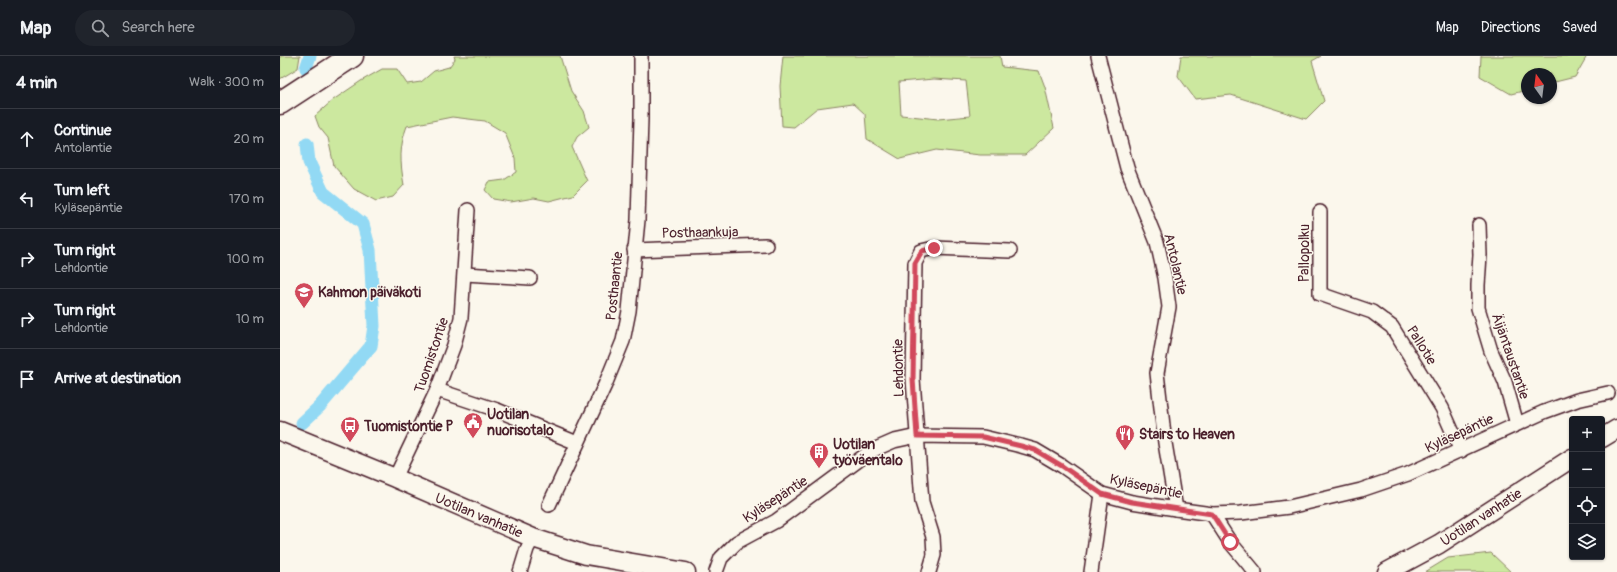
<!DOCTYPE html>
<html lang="en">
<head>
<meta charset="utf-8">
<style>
	:root { --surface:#171b24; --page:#20242c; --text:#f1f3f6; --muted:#9ea1a6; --line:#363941 }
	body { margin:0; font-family:Pangolin,sans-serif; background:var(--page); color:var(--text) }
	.controls { position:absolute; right:12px; bottom:12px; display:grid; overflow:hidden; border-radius:4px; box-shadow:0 1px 3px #0004 }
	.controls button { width:36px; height:36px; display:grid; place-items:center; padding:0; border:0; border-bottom:1px solid var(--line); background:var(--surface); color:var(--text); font:20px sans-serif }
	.compass { position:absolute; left:1241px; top:12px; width:36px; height:36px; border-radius:50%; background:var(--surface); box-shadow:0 1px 3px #0004; rotate:346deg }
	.stop { position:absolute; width:12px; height:12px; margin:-9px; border:3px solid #d1495b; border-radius:50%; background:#fff }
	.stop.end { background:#d1495b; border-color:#fff; box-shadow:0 1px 4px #0008 }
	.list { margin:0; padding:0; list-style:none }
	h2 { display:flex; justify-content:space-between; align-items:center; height:52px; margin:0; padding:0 16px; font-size:17px }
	h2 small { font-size:13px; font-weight:400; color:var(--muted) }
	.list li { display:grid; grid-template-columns:26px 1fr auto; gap:12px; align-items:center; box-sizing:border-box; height:60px; padding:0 16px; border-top:1px solid var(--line) }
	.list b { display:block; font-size:15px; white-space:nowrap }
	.list p { margin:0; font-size:13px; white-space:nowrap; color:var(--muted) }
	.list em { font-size:13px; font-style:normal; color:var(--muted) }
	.icon { flex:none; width:22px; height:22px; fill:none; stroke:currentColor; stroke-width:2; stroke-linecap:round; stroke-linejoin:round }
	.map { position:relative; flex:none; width:1337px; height:516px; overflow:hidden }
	header { display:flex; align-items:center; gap:24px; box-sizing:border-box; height:56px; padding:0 20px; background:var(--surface); border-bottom:1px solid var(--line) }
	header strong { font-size:19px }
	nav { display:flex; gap:22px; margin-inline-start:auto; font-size:14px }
	.search { width:280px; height:36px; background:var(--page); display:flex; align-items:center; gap:10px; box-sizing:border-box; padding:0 14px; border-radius:22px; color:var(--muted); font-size:15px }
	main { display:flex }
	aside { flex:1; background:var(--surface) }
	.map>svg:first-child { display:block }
	.green { fill:#cce89f; stroke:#8b8465; fill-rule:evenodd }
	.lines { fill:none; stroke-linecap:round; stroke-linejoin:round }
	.canal { stroke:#92d9f4; stroke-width:13 }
	.street-casing { stroke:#4a1f2b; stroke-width:16 }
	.secondary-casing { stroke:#4a1f2b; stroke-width:21 }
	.highway-casing { stroke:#4a1f2b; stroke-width:25 }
	.street { stroke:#fbf7ec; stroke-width:13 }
	.secondary { stroke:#fbf7ec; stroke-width:18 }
	.highway { stroke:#fbf7ec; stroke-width:22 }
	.route { stroke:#d1495b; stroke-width:5 }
	.labels { text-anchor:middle; stroke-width:3; stroke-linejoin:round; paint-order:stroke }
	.street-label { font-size:14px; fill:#4a1f2b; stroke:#fbf7ec }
	.poi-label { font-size:14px; font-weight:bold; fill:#4a1f2b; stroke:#fbf7ec; text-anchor:start }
</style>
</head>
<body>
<header>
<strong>Map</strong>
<div class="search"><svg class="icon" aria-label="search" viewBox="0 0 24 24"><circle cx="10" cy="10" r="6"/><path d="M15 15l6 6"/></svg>Search here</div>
<nav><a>Map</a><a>Directions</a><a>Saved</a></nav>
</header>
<main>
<aside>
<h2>4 min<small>Walk · 300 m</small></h2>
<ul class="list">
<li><svg class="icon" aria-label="ahead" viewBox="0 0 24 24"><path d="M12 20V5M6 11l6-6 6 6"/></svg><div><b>Continue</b><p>Antolantie</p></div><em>20 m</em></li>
<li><svg class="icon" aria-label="left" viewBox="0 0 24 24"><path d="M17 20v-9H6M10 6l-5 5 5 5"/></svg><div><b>Turn left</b><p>Kyläsepäntie</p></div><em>170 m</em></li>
<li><svg class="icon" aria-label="right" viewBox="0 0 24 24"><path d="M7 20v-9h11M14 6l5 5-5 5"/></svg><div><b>Turn right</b><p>Lehdontie</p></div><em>100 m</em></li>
<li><svg class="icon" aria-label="right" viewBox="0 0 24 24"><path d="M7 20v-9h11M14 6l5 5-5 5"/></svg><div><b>Turn right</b><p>Lehdontie</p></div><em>10 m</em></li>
<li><svg class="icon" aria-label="arrive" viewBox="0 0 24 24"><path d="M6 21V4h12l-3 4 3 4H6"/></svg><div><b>Arrive at destination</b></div></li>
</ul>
</aside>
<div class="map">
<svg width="1337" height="516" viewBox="0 0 1337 516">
	<rect width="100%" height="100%" fill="#fbf7ec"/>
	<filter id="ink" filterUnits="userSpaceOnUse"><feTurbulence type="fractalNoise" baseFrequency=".025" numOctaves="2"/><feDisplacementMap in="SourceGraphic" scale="8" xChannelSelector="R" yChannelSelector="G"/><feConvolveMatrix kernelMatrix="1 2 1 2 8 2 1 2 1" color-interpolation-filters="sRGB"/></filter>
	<g filter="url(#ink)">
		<g class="green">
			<path d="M0,0H20L18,12L0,23Z"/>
			<path d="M174,0H280L291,35L304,55L309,71L297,81L292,91L307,125L293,139L269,145L254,142L231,146L213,143L205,134L209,126L224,124L236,116L235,102L225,77L205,65L172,61L127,70C119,91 120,106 124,129L113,141L96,145L74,133L54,110L48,82L39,71L35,60L53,44L81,25L102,13H117L127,28L141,26L154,15L169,11L175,3Z"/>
			<path d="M503,0H720L722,11L759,15L765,31L774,72L745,99H700L657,94L620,103L587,83L585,58L573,47L537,52L514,71L502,70L500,30ZM654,23L686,25L690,60L658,63L621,59L619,26Z"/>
			<path d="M901,0H1041L1032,5L1044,45L1026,63L951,39L915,43L898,20Z"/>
			<path d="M1201,0H1307L1295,21L1271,27V18H1247V34L1231,38L1200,20Z"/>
			<path d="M1211,497L1231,516H1145L1168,502Z"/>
		</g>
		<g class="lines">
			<g class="canal">
				<path d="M26,12L30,0"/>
				<path d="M22,367L40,350L91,290L94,270L90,194L83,168L43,136L29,106L27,88"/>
			</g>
			<defs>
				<g id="street">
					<path d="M818,0L847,112L877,186L885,222L889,251L877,317L885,387L896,453"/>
					<path d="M1040,156V238L1092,256L1112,271L1162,352L1181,395"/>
					<path d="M1199,169L1200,199L1198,229V252L1211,295L1225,326L1237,368"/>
					<path d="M354,194L486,189"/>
					<path d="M185,218L250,222"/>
					<path d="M157,334L217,354L297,387"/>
					<path d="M115,422L157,334L174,289L181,262L188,154"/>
					<path d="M269,449L325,329L343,285L349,255L358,164L361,63V0"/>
					<path d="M932,458L950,486L975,516"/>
					<path d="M240,516L247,493L253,482"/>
					<path d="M436,516L441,502L457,486L496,465L591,395L614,385L637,380L703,381L741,390L755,394L782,410L822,438L852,446L896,453L932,458L961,457L1009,451L1081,434L1128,418L1264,356L1297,344L1328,337"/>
					<path d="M649,516L654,499L653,481L642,446L633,323L635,207L641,195L654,192L730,195"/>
					<path d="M811,516L822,438"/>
				</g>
				<g id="secondary">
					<path d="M0,375L115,422L253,482L306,499L406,516"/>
					<path d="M1322,382L1337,373"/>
					<path d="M1107,516L1159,488L1292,402"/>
				</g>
				<path id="highway" d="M0,47L72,0"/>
			</defs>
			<use href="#street" class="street-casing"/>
			<use href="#secondary" class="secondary-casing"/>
			<use href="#highway" class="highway-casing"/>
			<use href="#street" class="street"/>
			<use href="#secondary" class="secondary"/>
			<use href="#highway" class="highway"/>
		</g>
	</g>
	<g class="lines" filter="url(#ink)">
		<path class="route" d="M654,192L642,195L635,207L633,323L637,380L703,381L741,390L755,394L782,410L822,438L852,446L932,458L950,486"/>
	</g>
	<defs>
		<symbol id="school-pin" viewBox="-11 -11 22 30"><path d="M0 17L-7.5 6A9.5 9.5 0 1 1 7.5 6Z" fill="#d1495b" stroke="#fbf7ec"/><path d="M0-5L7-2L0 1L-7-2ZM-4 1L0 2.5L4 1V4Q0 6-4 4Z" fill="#fff"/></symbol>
		<symbol id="civic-pin" viewBox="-11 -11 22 30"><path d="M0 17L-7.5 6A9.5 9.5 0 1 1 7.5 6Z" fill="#d1495b" stroke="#fbf7ec"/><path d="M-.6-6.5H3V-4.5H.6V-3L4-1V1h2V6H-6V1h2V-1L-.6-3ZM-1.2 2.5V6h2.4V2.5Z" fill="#fff"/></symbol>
		<symbol id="bus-pin" viewBox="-11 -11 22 30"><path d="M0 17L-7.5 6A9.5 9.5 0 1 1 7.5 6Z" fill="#d1495b" stroke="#fbf7ec"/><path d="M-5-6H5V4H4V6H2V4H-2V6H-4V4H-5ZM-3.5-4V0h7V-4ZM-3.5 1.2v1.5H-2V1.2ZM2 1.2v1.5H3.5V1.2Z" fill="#fff"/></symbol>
		<symbol id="restaurant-pin" viewBox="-11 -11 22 30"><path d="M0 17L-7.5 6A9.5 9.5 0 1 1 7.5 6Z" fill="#d1495b" stroke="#fbf7ec"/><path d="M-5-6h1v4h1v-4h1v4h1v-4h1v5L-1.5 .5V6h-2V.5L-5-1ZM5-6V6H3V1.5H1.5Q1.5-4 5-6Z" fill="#fff"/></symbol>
		<symbol id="building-pin" viewBox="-11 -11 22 30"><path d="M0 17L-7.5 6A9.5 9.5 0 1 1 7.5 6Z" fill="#d1495b" stroke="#fbf7ec"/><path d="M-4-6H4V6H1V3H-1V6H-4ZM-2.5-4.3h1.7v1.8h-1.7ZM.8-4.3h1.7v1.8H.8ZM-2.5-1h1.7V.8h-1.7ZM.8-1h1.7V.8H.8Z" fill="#fff"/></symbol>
	</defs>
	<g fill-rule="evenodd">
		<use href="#school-pin" x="13" y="225" width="22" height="30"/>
		<use href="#civic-pin" x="182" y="355" width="22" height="30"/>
		<use href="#bus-pin" x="59" y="359" width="22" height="30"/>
		<use href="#restaurant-pin" x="834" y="367" width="22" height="30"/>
		<use href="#building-pin" x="528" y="385" width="22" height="30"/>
	</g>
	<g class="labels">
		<g class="street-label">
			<text transform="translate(420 176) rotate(-1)" y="5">Posthaankuja</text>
			<text transform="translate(1024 197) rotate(-90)" y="5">Pallopolku</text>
			<text transform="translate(896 208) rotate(77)" y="5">Antolantie</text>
			<text transform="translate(334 230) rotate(-84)" y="5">Posthaantie</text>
			<text transform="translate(1142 289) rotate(58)" y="5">Pallotie</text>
			<text transform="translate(151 299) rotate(-71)" y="5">Tuomistontie</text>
			<text transform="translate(1231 300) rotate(71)" y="5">Äijäntaustantie</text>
			<text transform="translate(618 312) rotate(-91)" y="5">Lehdontie</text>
			<text transform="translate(1179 377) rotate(-25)" y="5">Kyläsepäntie</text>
			<text transform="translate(866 430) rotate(12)" y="5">Kyläsepäntie</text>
			<text transform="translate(495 443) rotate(-33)" y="5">Kyläsepäntie</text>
			<text transform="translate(199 459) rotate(23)" y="5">Uotilan vanhatie</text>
			<text transform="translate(1201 461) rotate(-33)" y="5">Uotilan vanhatie</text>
		</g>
		<g class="poi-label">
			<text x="38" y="241">Kahmon päiväkoti</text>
			<text x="207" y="363">Uotilan<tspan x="207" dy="16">nuorisotalo</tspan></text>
			<text x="84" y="375">Tuomistontie P</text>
			<text x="859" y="383">Stairs to Heaven</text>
			<text x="553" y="393">Uotilan<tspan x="553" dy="16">työväentalo</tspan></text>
		</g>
	</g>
</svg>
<div class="controls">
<button>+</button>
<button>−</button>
<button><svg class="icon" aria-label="locate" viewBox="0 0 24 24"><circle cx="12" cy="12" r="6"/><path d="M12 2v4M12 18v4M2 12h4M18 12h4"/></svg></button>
<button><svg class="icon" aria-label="layers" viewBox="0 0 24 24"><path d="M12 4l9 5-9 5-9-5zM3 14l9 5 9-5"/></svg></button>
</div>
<svg class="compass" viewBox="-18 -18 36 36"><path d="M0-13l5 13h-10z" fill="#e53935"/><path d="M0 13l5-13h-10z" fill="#9ea1a6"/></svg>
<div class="stop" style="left:950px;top:486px"></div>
<div class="stop end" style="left:654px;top:192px"></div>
</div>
</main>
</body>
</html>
